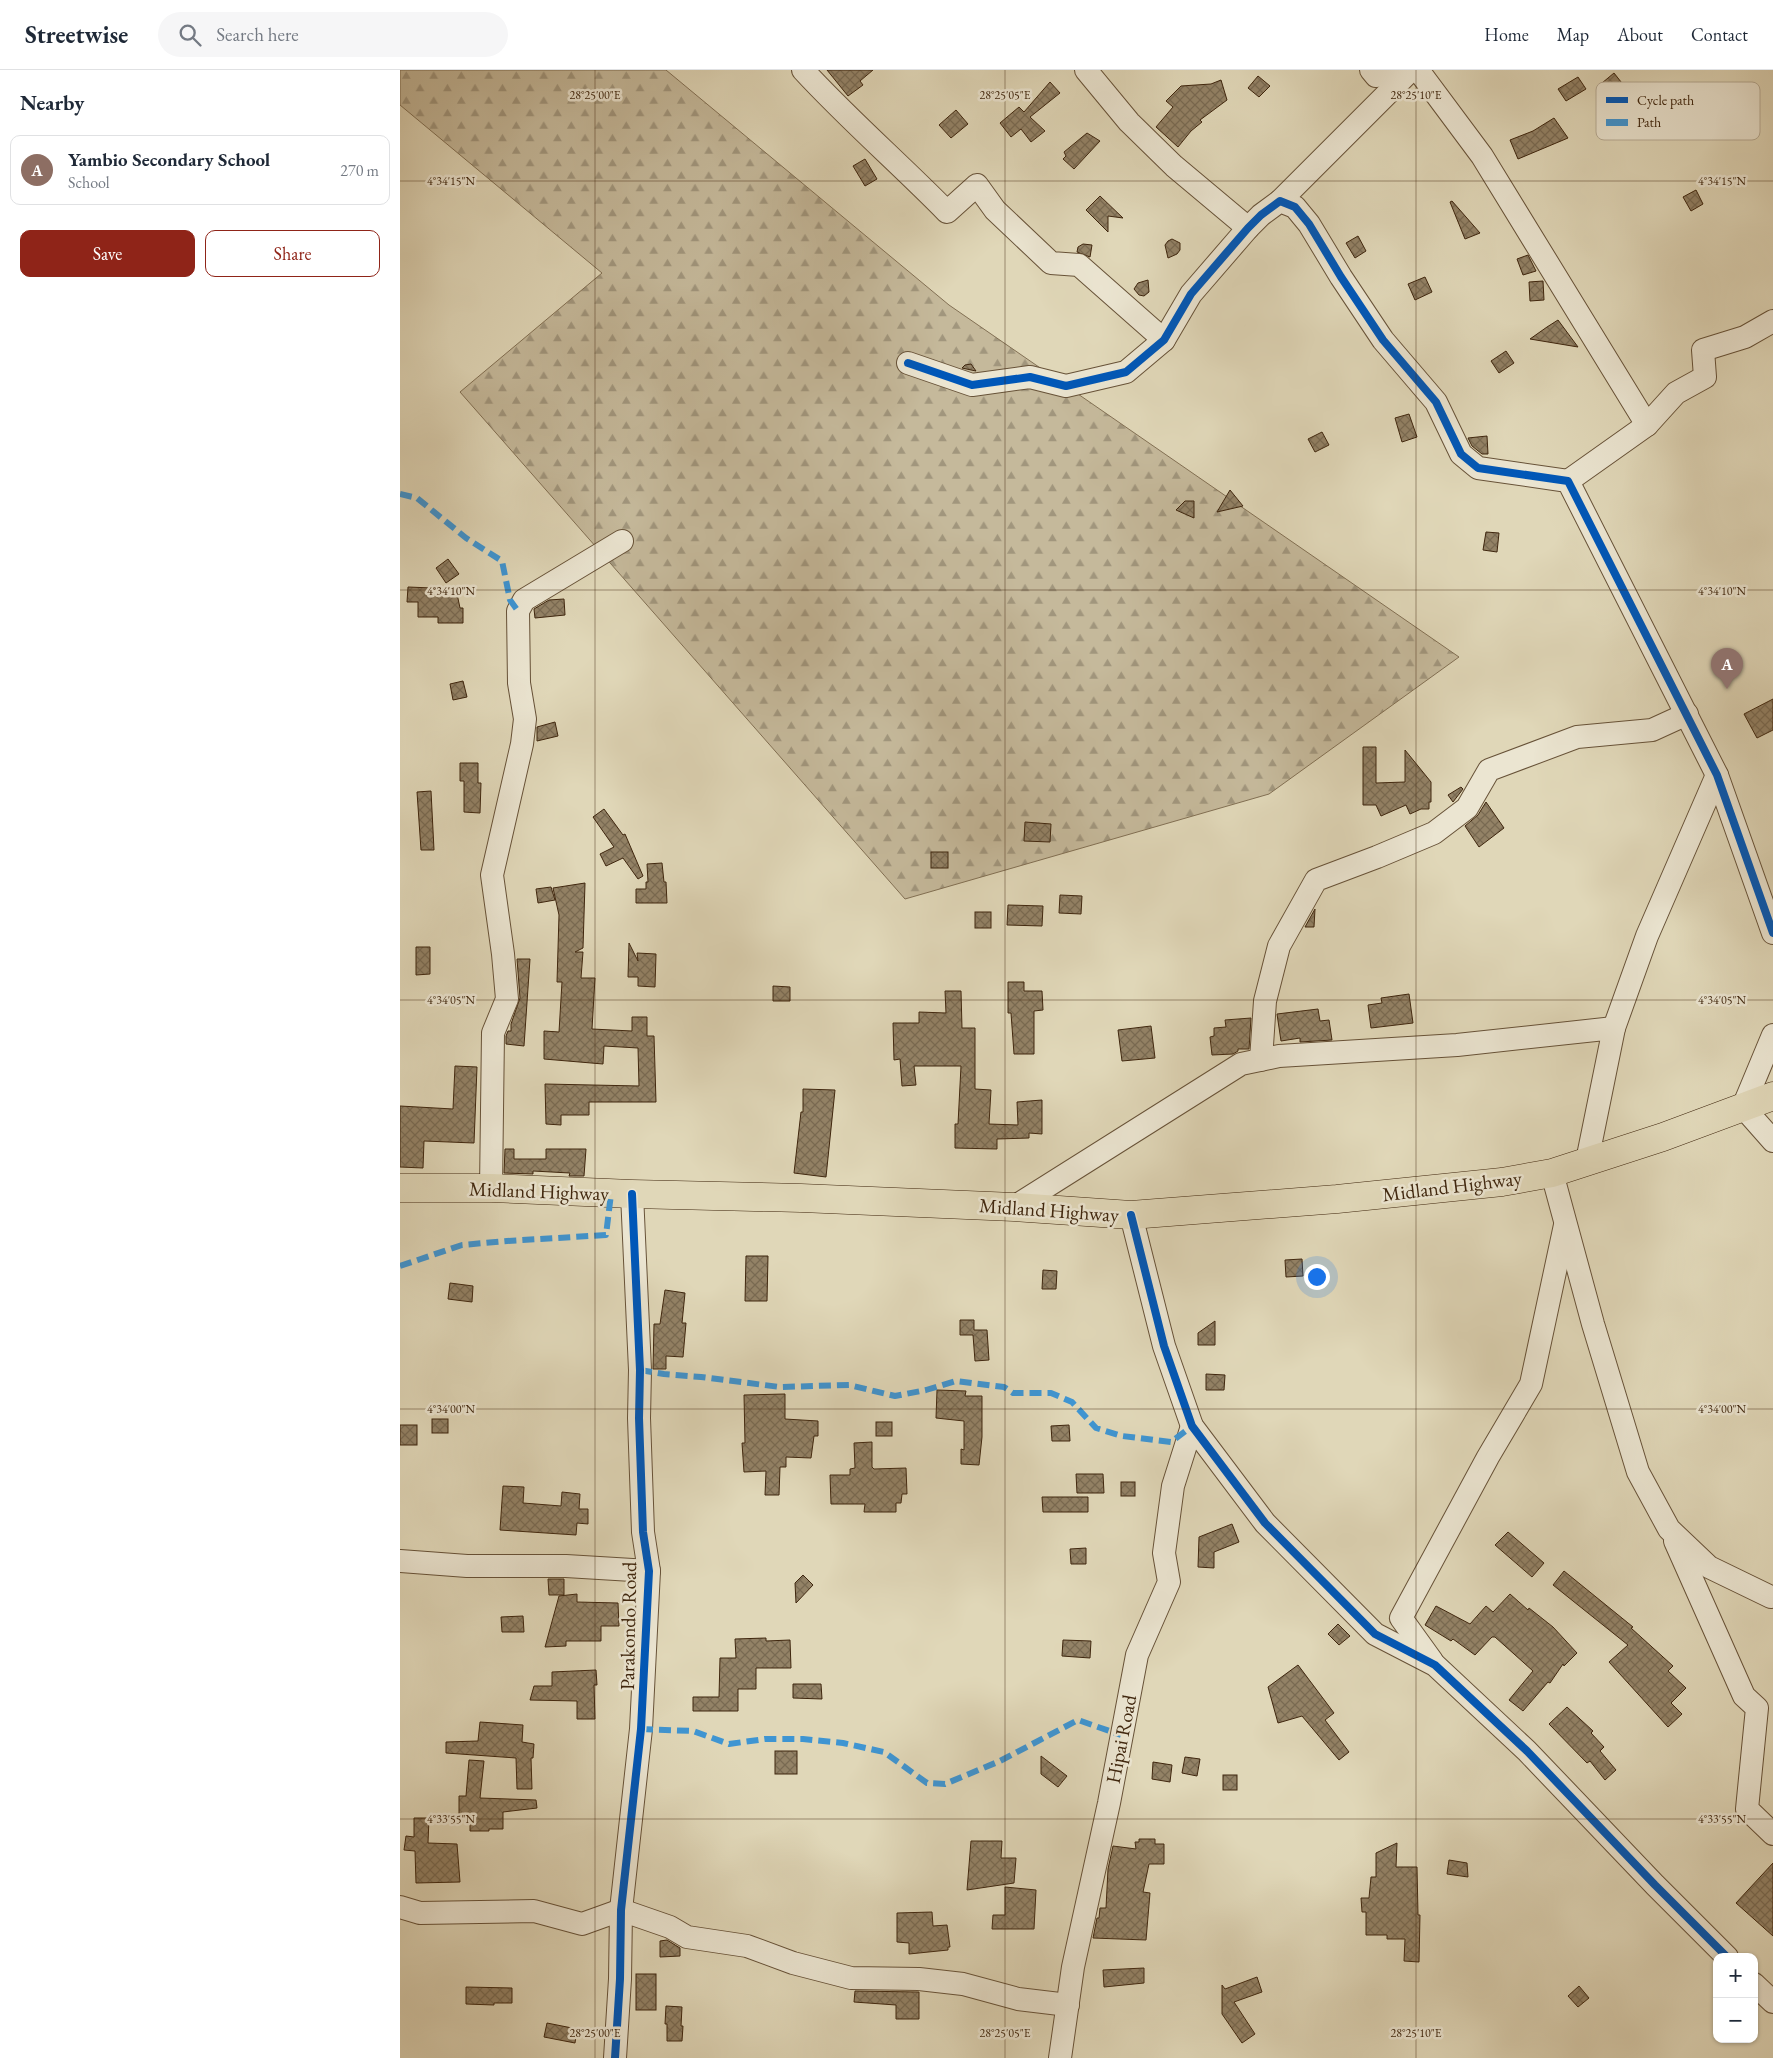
<!DOCTYPE html>
<html lang="en">
<head>
<meta charset="utf-8">
<style>
	:root { --surface:#fff; --page:#f6f6f7; --text:#1f2937; --muted:#747a83; --line:#e0e1e3; --accent:#8f2418 }
	body { margin:0; font-family:"EB Garamond",serif; background:var(--page); color:var(--text) }
	.controls { position:absolute; right:15px; bottom:15px; display:grid; overflow:hidden; border-radius:10px; box-shadow:0 1px 4px #0004 }
	.controls button { width:45px; height:45px; display:grid; place-items:center; padding:0; border:0; border-bottom:1px solid var(--line); background:var(--surface); color:var(--text); font:25px sans-serif }
	.you { position:absolute; left:916px; top:1206px; width:18px; height:18px; margin:-12px; border:4px solid #fff; border-radius:50%; background:#1a73e8; box-shadow:0 0 0 8px #1a73e833 }
	.badge { display:grid; place-items:center; width:32px; height:32px; border-radius:50%; background:var(--accent); color:#fff; font-size:16px; font-weight:700 }
	.pin { position:absolute; translate:-50% -41px; filter:drop-shadow(0 1px 2px #0008) }
	.pin::after { content:''; position:absolute; top:26px; width:18px; height:15px; background:inherit; clip-path:polygon(0 0,100% 0,50% 100%) }
	.list { margin:0; padding:0; list-style:none }
	h2 { display:flex; justify-content:space-between; align-items:center; height:65px; margin:0; padding:0 20px; font-size:21px }
	h2 small { font-size:16px; font-weight:400; color:var(--muted) }
	.list li { display:grid; grid-template-columns:32px 1fr auto; gap:15px; align-items:center; box-sizing:border-box; height:70px; margin:0 10px 10px; padding:0 10px; border:1px solid var(--line); border-radius:10px }
	.list b { display:block; font-size:19px; white-space:nowrap }
	.list p { margin:0; font-size:16px; white-space:nowrap; color:var(--muted) }
	.list em { font-size:16px; font-style:normal; color:var(--muted) }
	.actions { display:flex; gap:10px; padding:15px 20px }
	.actions a { flex:1; padding:11px 0; border:1px solid var(--accent); border-radius:10px; text-align:center; font-size:18px; color:var(--accent) }
	.actions .main { background:var(--accent); color:#fff }
	.icon { flex:none; width:28px; height:28px; fill:none; stroke:currentColor; stroke-width:2; stroke-linecap:round; stroke-linejoin:round }
	.map { position:relative; flex:none; width:1373px; height:1988px; overflow:hidden }
	header { display:flex; align-items:center; gap:30px; box-sizing:border-box; height:70px; padding:0 25px; background:var(--surface); border-bottom:1px solid var(--line) }
	header strong { font-size:24px }
	nav { display:flex; gap:28px; margin-inline-start:auto; font-size:18px }
	.search { width:350px; height:45px; background:var(--page); display:flex; align-items:center; gap:12px; box-sizing:border-box; padding:0 18px; border-radius:28px; color:var(--muted); font-size:19px }
	main { display:flex }
	aside { flex:1; background:var(--surface) }
	.map>svg:first-child { display:block }
	.forest { fill:url(#forest-firs); stroke:#827054 }
	.building { fill:url(#building-cross-hatch); stroke:#3f260e }
	.lines { fill:none; stroke-linecap:round; stroke-linejoin:round }
	.minor-casing { stroke:#675238; stroke-width:24 }
	.major-casing { stroke:#3f260e; stroke-width:29 }
	.minor { stroke:#ebe5d1; stroke-width:22 }
	.major { stroke:#e0d7b8; stroke-width:28 }
	.quiet { stroke:#3f95d2; stroke-width:6; stroke-dasharray:12 6; stroke-linecap:butt }
	.cycleway-casing { stroke:#ebe5d1; stroke-width:11 }
	.cycleway { stroke:#0057b8; stroke-width:8 }
	.ticks { fill:none; stroke:#3f260e; stroke-width:1; stroke-opacity:0.45 }
	.labels { text-anchor:middle; stroke-width:5; stroke-linejoin:round; paint-order:stroke }
	.street-label { font-size:20px; fill:#3f260e; stroke:#ebe5d1 }
	.key { fill:#ebe5d1; stroke:#b7ac96; stroke-width:1 }
	.key-label { font-size:14px; fill:#3f260e }
	.ticks-label { font-size:12px; text-anchor:middle; fill:#3f260e; stroke:#ebe5d1; stroke-width:5; stroke-linejoin:round; paint-order:stroke }
</style>
</head>
<body>
<header>
<strong>Streetwise</strong>
<div class="search"><svg class="icon" aria-label="search" viewBox="0 0 24 24"><circle cx="10" cy="10" r="6"/><path d="M15 15l6 6"/></svg>Search here</div>
<nav><a>Home</a><a>Map</a><a>About</a><a>Contact</a></nav>
</header>
<main>
<aside>
<h2>Nearby<small></small></h2>
<ul class="list">
<li><span class="badge" style="background:#8d6e63">A</span><div><b>Yambio Secondary School</b><p>School</p></div><em>270 m</em></li>
</ul>
<div class="actions"><a class="main">Save</a><a>Share</a></div>
</aside>
<div class="map">
<svg width="1373" height="1988" viewBox="0 0 1373 1988">
	<defs>
		<pattern id="forest-firs" width="22" height="20" patternUnits="userSpaceOnUse" patternTransform="scale(1.25)"><rect width="22" height="20" fill="#c5b99b"/><path d="M5 1l3.5 6h-7zM16 11l3.5 6h-7z" fill="#a1967d"/></pattern>
		<pattern id="building-cross-hatch" width="8" height="8" patternUnits="userSpaceOnUse" patternTransform="scale(1.25)"><rect width="8" height="8" fill="#938266"/><path d="M0 0l8 8M0 8l8-8" fill="none" stroke="#796a52"/></pattern>
	</defs>
	<rect width="100%" height="100%" fill="#e0d7b8"/>
	<filter id="stains"><feTurbulence type="fractalNoise" baseFrequency=".004" numOctaves="4"/><feColorMatrix values="0 0 0 0 .2 0 0 0 0 .09 0 0 0 0 .02 0 0 0 .5 -.17"/></filter>
	<radialGradient id="worn" r=".72"><stop offset=".6" stop-color="#630" stop-opacity="0"/><stop offset="1" stop-color="#630" stop-opacity=".3"/></radialGradient>
	<path class="forest" d="M0,0H266L549,235L1059,587L869,724L505,829L60,322L202,203L0,35Z"/>
	<g class="building">
		<path d="M427,0H473L460,11L463,15L448,26Z"/>
		<path d="M1214,3L1229,22L1217,32L1202,13Z"/>
		<path d="M858,6L870,16L859,27L848,18Z"/>
		<path d="M1178,7L1186,19L1166,31L1158,19Z"/>
		<path d="M821,10L827,30L800,50L802,52L791,61L778,77L756,57L773,37L766,31L781,16L811,14Z"/>
		<path d="M650,12L660,23L630,47L645,61L631,72L621,59L611,67L600,53L619,37L624,42Z"/>
		<path d="M556,40L568,54L551,68L539,55Z"/>
		<path d="M1154,48L1168,68L1118,89L1110,70L1133,61Z"/>
		<path d="M687,63L700,71L674,99L663,89L666,86L664,82Z"/>
		<path d="M465,89L477,109L465,116L453,96Z"/>
		<path d="M1296,120L1303,134L1291,141L1283,127Z"/>
		<path d="M700,126L723,148L708,146V162L686,140Z"/>
		<path d="M1052,131L1080,163L1065,169L1050,132Z"/>
		<path d="M958,166L966,181L955,188L946,173Z"/>
		<path d="M772,169L780,173V180L777,184L768,188L765,175L768,171Z"/>
		<path d="M683,174L692,175L690,187L677,182L678,177Z"/>
		<path d="M1128,185L1136,201L1123,205L1117,189Z"/>
		<path d="M1025,207L1032,222L1015,230L1008,214Z"/>
		<path d="M748,210L749,222L744,226L739,225L734,219L738,213Z"/>
		<path d="M1143,211L1144,230L1130,231L1129,212Z"/>
		<path d="M1158,250L1178,277L1130,269L1147,257Z"/>
		<path d="M1106,281L1114,293L1099,303L1091,291Z"/>
		<path d="M571,294L576,301L562,298L565,295Z"/>
		<path d="M1009,344L1017,367L1002,372L995,348Z"/>
		<path d="M922,362L929,375L915,382L908,369Z"/>
		<path d="M1087,366L1088,384H1082L1072,376L1068,368Z"/>
		<path d="M830,420L843,436L817,442Z"/>
		<path d="M785,431H794V448L776,440Z"/>
		<path d="M1086,462L1099,463L1097,482L1083,480Z"/>
		<path d="M48,489L59,504L46,513L36,498Z"/>
		<path d="M8,517L56,519L60,538H63V553H38V547H18V532H7Z"/>
		<path d="M164,529L165,545L135,548L134,539L149,530Z"/>
		<path d="M63,611L67,627L53,630L50,614Z"/>
		<path d="M1373,629V660L1357,668L1344,644Z"/>
		<path d="M155,652L158,666L137,671V657Z"/>
		<path d="M963,677H976V713L1005,712V680L1031,712V732H1029V739H1021L1010,744L1006,735L981,746L976,735H963Z"/>
		<path d="M60,693H78V713H81L80,743L64,742V711H60Z"/>
		<path d="M1061,717L1063,719L1053,732L1048,725Z"/>
		<path d="M31,721L34,780H21L17,722Z"/>
		<path d="M1086,732L1104,758L1079,777L1065,756L1078,745Z"/>
		<path d="M204,739L223,765L225,764L243,806L238,809L223,788L206,796L200,784L214,777L193,747Z"/>
		<path d="M625,752L651,754L650,772L624,771Z"/>
		<rect x="531" y="782" width="17" height="16"/>
		<path d="M262,793L264,812H266L267,833H236V819H246V812H248L247,794Z"/>
		<path d="M185,813L183,878L175,882H183L181,908H195L192,959L232,961V947H247V966H254L256,1032H189V1045H161V1055L146,1054L145,1014L239,1016L238,978L204,976L203,994L144,989V961L159,962L162,912H157L159,845L153,818Z"/>
		<path d="M151,817L155,830L138,833L136,819Z"/>
		<path d="M660,825L682,826L681,844L659,843Z"/>
		<path d="M608,835L643,836L642,856L607,855Z"/>
		<path d="M915,839L914,857H905Z"/>
		<rect x="575" y="842" width="16" height="16"/>
		<path d="M229,873L238,891L237,883L256,884L255,917L238,916V907H228Z"/>
		<path d="M16,877H30V904L16,905Z"/>
		<path d="M117,889H130L124,976L106,974V966L108,961H111V954L120,928Z"/>
		<path d="M608,912H624V921H642L643,940L634,941V984H614L611,943H608Z"/>
		<path d="M373,916L390,917V931H373Z"/>
		<path d="M545,921H561L562,958H575V1019L591,1020L589,1054L618,1055L617,1032L642,1030V1064L629,1063V1068L597,1069V1079L555,1078V1054H558L561,996H514L516,1015L502,1016L500,989L494,990L493,953H519V942L546,943Z"/>
		<path d="M1009,924L1013,953L971,958L968,935L982,933L981,928Z"/>
		<path d="M918,939L920,951L929,950L932,970L900,972V968L881,971L877,944Z"/>
		<path d="M851,948L849,979H838V981L833,984L812,985L810,967L814,966V958L826,957L825,950Z"/>
		<path d="M751,956L755,988L722,991L718,960Z"/>
		<path d="M55,996L77,997L74,1073L24,1071L23,1098L0,1097V1036L53,1039Z"/>
		<path d="M403,1019L435,1020L426,1107L394,1103L401,1042H403Z"/>
		<path d="M105,1079H114V1089H146V1079H186L184,1106H169L170,1103L133,1101V1104L104,1103Z"/>
		<path d="M346,1186H368L367,1231H345Z"/>
		<path d="M902,1189L903,1206L886,1207L885,1190Z"/>
		<path d="M643,1200L657,1201L656,1219H642Z"/>
		<path d="M50,1213L73,1216L72,1232L48,1229Z"/>
		<path d="M265,1220L285,1223L282,1253H286L283,1287L266,1286V1299H253L254,1254H260Z"/>
		<path d="M560,1250H574V1260H587L589,1290L575,1291L573,1265H560Z"/>
		<path d="M815,1251V1275H798V1263Z"/>
		<path d="M806,1304L825,1305L824,1320H806Z"/>
		<path d="M537,1320L566,1321L565,1326H582V1367L579,1395L561,1394V1379L564,1380V1351L536,1348Z"/>
		<path d="M385,1324V1349L418,1351V1366H414L411,1388L386,1387V1397H380L379,1425H365L366,1401L344,1402L342,1373H345L344,1325Z"/>
		<rect x="32" y="1349" width="16" height="14"/>
		<rect x="476" y="1352" width="16" height="14"/>
		<rect x="0" y="1355" width="17" height="20"/>
		<path d="M669,1355L670,1371H652L651,1356Z"/>
		<path d="M472,1372V1397L474,1399L506,1398L507,1424H502L501,1433H496V1442H464L465,1434H431L430,1405H450V1399L455,1398L454,1373Z"/>
		<path d="M676,1404H703L704,1423H677Z"/>
		<rect x="721" y="1412" width="14" height="14"/>
		<path d="M103,1416L124,1417L123,1433L161,1436L162,1422L180,1424L179,1439H188V1454L177,1453L176,1465L100,1460Z"/>
		<path d="M642,1427H688V1442H643Z"/>
		<path d="M832,1454L839,1472L814,1482V1498L798,1497L799,1467Z"/>
		<path d="M1108,1462L1144,1493L1132,1507L1095,1475Z"/>
		<path d="M686,1478V1494H671L670,1479Z"/>
		<path d="M1164,1501L1233,1557L1231,1558L1273,1596L1268,1601L1286,1618L1271,1633L1282,1644L1268,1657L1209,1592L1228,1575L1153,1515Z"/>
		<path d="M403,1505L413,1515L396,1533L395,1513Z"/>
		<path d="M148,1509H164V1525H149Z"/>
		<path d="M177,1524V1532L218,1533L219,1556H201V1571H166V1576L145,1577L159,1526Z"/>
		<path d="M1110,1524L1128,1540L1129,1538L1153,1557L1177,1583L1164,1596L1163,1594L1150,1613L1148,1612L1123,1641L1109,1630L1133,1601L1095,1567H1092L1075,1585L1053,1569L1051,1571L1025,1555L1036,1536L1070,1554L1086,1536L1093,1542Z"/>
		<path d="M123,1546L124,1562H102L101,1547Z"/>
		<path d="M938,1554L950,1566L939,1575L928,1564Z"/>
		<path d="M366,1568V1571L390,1570L391,1598H356V1619H338V1641H293V1627H319L320,1588H336L335,1569Z"/>
		<path d="M663,1570L691,1571L690,1588L662,1586Z"/>
		<path d="M898,1595L934,1643L925,1650L949,1682L939,1690L902,1646L878,1653L868,1617Z"/>
		<path d="M196,1600L197,1615H194L195,1649H177V1631L130,1630L134,1616H152V1602Z"/>
		<path d="M393,1614H421L422,1629L393,1628Z"/>
		<path d="M1167,1637L1193,1661L1191,1663L1204,1677L1200,1681L1216,1700L1205,1710L1190,1691L1187,1693L1149,1654Z"/>
		<path d="M80,1652L123,1655L122,1672L134,1674L133,1688H131L132,1719H117L116,1688L46,1683V1672L78,1671Z"/>
		<rect x="375" y="1681" width="22" height="23"/>
		<path d="M641,1686L667,1706L658,1717L641,1704Z"/>
		<path d="M785,1687L800,1689L797,1706L782,1703Z"/>
		<path d="M69,1690L84,1691L80,1728L136,1730L137,1738L103,1742V1759H89V1761H70V1745L59,1746V1726H66Z"/>
		<path d="M753,1692L772,1695L770,1712L752,1709Z"/>
		<rect x="823" y="1705" width="14" height="15"/>
		<path d="M14,1748H29L28,1773L57,1774L60,1812L16,1813L15,1781L4,1780L6,1766L14,1767Z"/>
		<path d="M739,1769H755V1774H764V1794H749L743,1822L750,1823L746,1870L693,1868L697,1848H699L700,1838H706L708,1799L713,1776L736,1779L735,1772H739Z"/>
		<path d="M571,1771H602L601,1788H616L614,1813L567,1820Z"/>
		<path d="M997,1773L996,1797H1017L1018,1845H1020L1019,1892L1004,1891L1005,1869H987V1865H966V1842H962L961,1828H969L971,1807H976V1783Z"/>
		<path d="M1049,1790L1067,1793L1068,1807L1047,1804Z"/>
		<path d="M1373,1793V1866L1336,1833Z"/>
		<path d="M605,1817L636,1820L634,1859H592L593,1845H605Z"/>
		<path d="M532,1842L533,1856L547,1855L550,1877H548V1880L509,1884V1873L497,1872V1843Z"/>
		<path d="M267,1870L280,1878V1886L260,1887V1871Z"/>
		<path d="M744,1898V1913L704,1917L703,1900Z"/>
		<rect x="236" y="1904" width="20" height="36"/>
		<path d="M857,1907L862,1922L834,1932L855,1964L842,1973L822,1944V1915L825,1919Z"/>
		<path d="M1179,1916L1189,1928L1178,1937L1168,1926Z"/>
		<path d="M66,1917L112,1918V1933H94V1935L66,1934Z"/>
		<path d="M455,1921L519,1922V1949H496V1935L454,1932Z"/>
		<path d="M266,1936L282,1937L281,1956H283L282,1971H267V1954H265Z"/>
		<path d="M147,1953L177,1959L175,1973L144,1967Z"/>
	</g>
	<g class="lines">
		<defs>
			<g id="minor">
				<path d="M403,0C449,50 500,94 547,142L577,115L595,140L651,193L679,195L764,270"/>
				<path d="M686,0L729,52L774,96L848,158"/>
				<path d="M971,0L976,6L1000,0"/>
				<path d="M1018,0L1082,86L1247,355"/>
				<path d="M880,131L1011,0"/>
				<path d="M508,293L572,315L630,307L666,316L726,302L764,270L791,224L848,158L861,145L880,131L895,137L909,154L941,207L983,270L1036,332L1061,384L1078,398L1168,411L1317,705L1373,863"/>
				<path d="M1168,411L1247,355L1276,323L1305,307L1303,280L1345,267L1373,251"/>
				<path d="M1214,958L1247,866L1317,705"/>
				<path d="M1373,965L1343,1037L1373,1071"/>
				<path d="M861,990L865,931L879,876L916,810L977,787L1034,763L1067,738L1089,700L1177,667L1252,660L1287,644"/>
				<path d="M1152,1103L1193,1254L1238,1402L1269,1459L1309,1497L1371,1527"/>
				<path d="M91,1118L93,963L107,929L103,884L92,805L122,674L125,649L119,613L118,541L124,530L222,471"/>
				<path d="M614,1137L841,994L879,986L1057,975L1214,958L1187,1091"/>
				<path d="M731,1145L764,1276L792,1356L865,1453L975,1564L1035,1595L1127,1681L1255,1815L1327,1887"/>
				<path d="M1275,1471L1344,1626L1357,1638L1347,1739L1373,1764"/>
				<path d="M0,1491L67,1496H166L249,1501"/>
				<path d="M1032,1591L1001,1548L1088,1387L1131,1314L1165,1155"/>
				<path d="M0,1837L20,1843L134,1841L182,1854L221,1840L270,1857L287,1867L347,1876L393,1893L451,1908L519,1909L563,1914L618,1929L668,1935"/>
				<path d="M1354,1914L1373,1932"/>
				<path d="M215,1988L220,1909L221,1840L241,1659L249,1501L243,1462L239,1348L240,1300L232,1124"/>
				<path d="M660,1988L673,1897L709,1733L737,1585L769,1512L764,1483L773,1416L792,1356"/>
			</g>
			<path id="major" d="M0,1118H91L232,1124L401,1128L614,1137L731,1145L937,1129L1102,1112L1152,1103L1263,1067L1373,1026"/>
		</defs>
		<use href="#minor" class="minor-casing"/>
		<use href="#major" class="major-casing"/>
		<use href="#minor" class="minor"/>
		<use href="#major" class="major"/>
		<g class="quiet">
			<path d="M0,424L17,428L66,468L102,491L110,530L118,541"/>
			<path d="M0,1196L62,1175L107,1171L206,1165L211,1124"/>
			<path d="M240,1300L264,1304L301,1307L380,1317L449,1315L495,1326L526,1320L556,1311L604,1317L613,1323H651L672,1332L696,1358L722,1366L771,1372L792,1356"/>
			<path d="M241,1659L293,1661L329,1674L365,1669H403L443,1673L484,1682L527,1713L545,1714L600,1691L678,1650L721,1665"/>
		</g>
		<defs>
			<g id="cycleway">
				<path d="M508,293L572,315L630,307L666,316L726,302L764,270L791,224L848,158L861,145L880,131L895,137L909,154L941,207L983,270L1036,332L1061,384L1078,398L1168,411L1317,705L1373,863"/>
				<path d="M731,1145L764,1276L792,1356L865,1453L975,1564L1035,1595L1127,1681L1255,1815L1327,1887"/>
				<path d="M215,1988L220,1909L221,1840L241,1659L249,1501L243,1462L239,1348L240,1300L232,1124"/>
			</g>
		</defs>
		<use href="#cycleway" class="cycleway-casing"/>
		<use href="#cycleway" class="cycleway"/>
	</g>
	<path class="ticks" d="M195,0V1988M605,0V1988M1016,0V1988M0,111H1373M0,520H1373M0,930H1373M0,1339H1373M0,1749H1373"/>
	<g class="labels">
		<g class="street-label">
			<text transform="translate(1052 1116) rotate(-7)" y="7">Midland Highway</text>
			<text transform="translate(139 1121) rotate(2)" y="7">Midland Highway</text>
			<text transform="translate(649 1140) rotate(4)" y="7">Midland Highway</text>
			<text transform="translate(228 1556) rotate(-89)" y="7">Parakondo Road</text>
			<text transform="translate(721 1669) rotate(-79)" y="7">Hipai Road</text>
		</g>
	</g>
	<rect x="1196" y="12" width="164" height="58" rx="8" class="key"/>
	<rect x="1206" y="27" width="22" height="6" fill="#0057b8"/>
	<rect x="1206" y="49" width="22" height="7" fill="#3f95d2"/>
	<g class="key-label">
		<text x="1237" y="35">Cycle path</text>
		<text x="1237" y="57">Path</text>
	</g>
	<g class="ticks-label">
		<text x="195" y="29">28°25'00"E</text>
		<text x="605" y="29">28°25'05"E</text>
		<text x="1016" y="29">28°25'10"E</text>
		<text x="51" y="115">4°34'15"N</text>
		<text x="1322" y="115">4°34'15"N</text>
		<text x="51" y="525">4°34'10"N</text>
		<text x="1322" y="525">4°34'10"N</text>
		<text x="51" y="934">4°34'05"N</text>
		<text x="1322" y="934">4°34'05"N</text>
		<text x="51" y="1343">4°34'00"N</text>
		<text x="1322" y="1343">4°34'00"N</text>
		<text x="51" y="1753">4°33'55"N</text>
		<text x="1322" y="1753">4°33'55"N</text>
		<text x="195" y="1967">28°25'00"E</text>
		<text x="605" y="1967">28°25'05"E</text>
		<text x="1016" y="1967">28°25'10"E</text>
	</g>
	<rect width="100%" height="100%" filter="url(#stains)"/>
	<rect width="100%" height="100%" fill="url(#worn)"/>
</svg>
<div class="controls">
<button>+</button>
<button>−</button>
</div>
<div class="you"></div>
<div class="pin badge" style="left:1327px;top:619px;background:#8d6e63">A</div>
</div>
</main>
</body>
</html>
